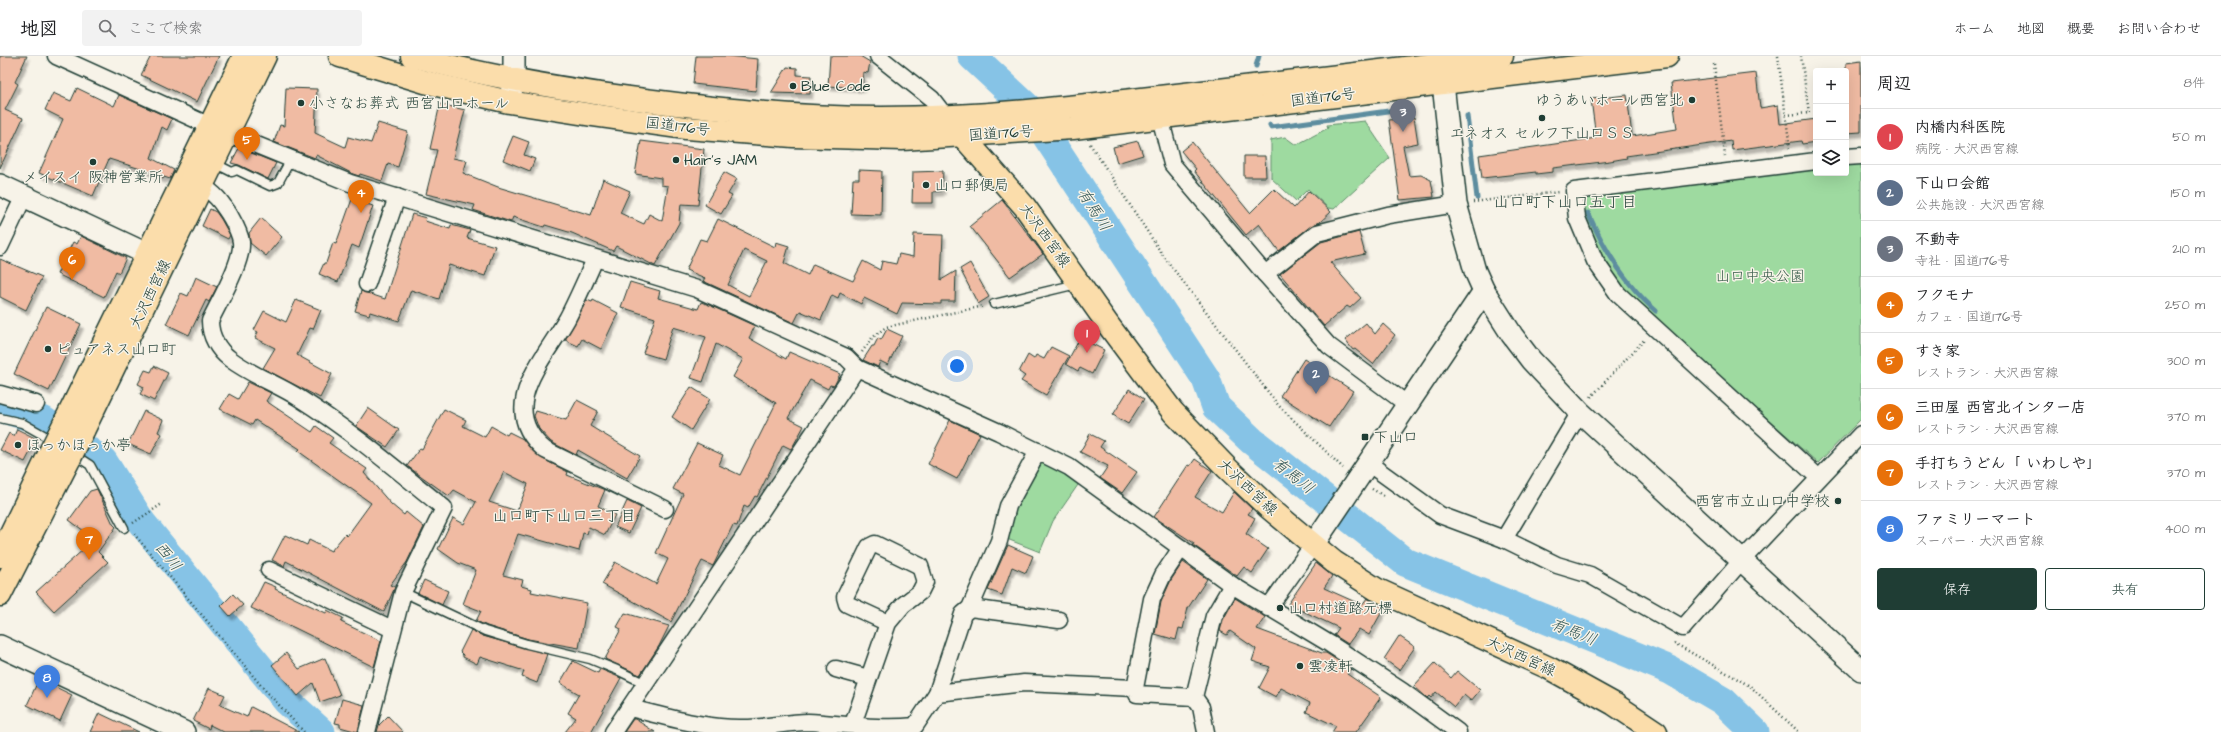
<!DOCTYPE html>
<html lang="ja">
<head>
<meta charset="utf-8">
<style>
	:root { --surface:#fff; --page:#f2f2f2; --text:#202124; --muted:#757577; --line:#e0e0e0; --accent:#1f3d34 }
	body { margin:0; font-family:"Architects Daughter","Klee One",sans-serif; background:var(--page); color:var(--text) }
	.controls { position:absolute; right:12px; top:12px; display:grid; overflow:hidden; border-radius:4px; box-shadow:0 4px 16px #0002 }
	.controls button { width:36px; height:36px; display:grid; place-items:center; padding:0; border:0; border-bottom:1px solid var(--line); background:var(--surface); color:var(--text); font:20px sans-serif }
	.you { position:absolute; left:957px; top:310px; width:14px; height:14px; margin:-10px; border:3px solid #fff; border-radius:50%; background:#1a73e8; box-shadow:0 0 0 6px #1a73e833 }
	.badge { display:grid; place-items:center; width:26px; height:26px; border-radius:50%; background:var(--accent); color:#fff; font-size:13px; font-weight:700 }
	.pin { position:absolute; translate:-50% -33px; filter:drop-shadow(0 1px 2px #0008) }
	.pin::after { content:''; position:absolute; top:21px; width:14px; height:12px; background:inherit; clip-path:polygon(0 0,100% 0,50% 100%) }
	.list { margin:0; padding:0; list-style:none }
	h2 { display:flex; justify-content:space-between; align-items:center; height:52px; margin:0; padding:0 16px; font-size:17px }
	h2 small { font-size:13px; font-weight:400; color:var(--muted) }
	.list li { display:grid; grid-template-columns:26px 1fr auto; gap:12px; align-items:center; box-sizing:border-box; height:56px; padding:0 16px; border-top:1px solid var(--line) }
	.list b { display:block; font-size:15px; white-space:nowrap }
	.list p { margin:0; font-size:13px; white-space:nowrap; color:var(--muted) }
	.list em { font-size:13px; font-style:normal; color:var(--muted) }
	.actions { display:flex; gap:8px; padding:12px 16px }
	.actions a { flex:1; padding:9px 0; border:1px solid var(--accent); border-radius:4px; text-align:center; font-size:14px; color:var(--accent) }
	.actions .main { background:var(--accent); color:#fff }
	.icon { flex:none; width:22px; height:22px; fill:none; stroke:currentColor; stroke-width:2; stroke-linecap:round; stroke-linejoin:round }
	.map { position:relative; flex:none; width:1861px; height:676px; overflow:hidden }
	header { display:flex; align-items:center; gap:24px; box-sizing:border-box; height:56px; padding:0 20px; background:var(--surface); border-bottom:1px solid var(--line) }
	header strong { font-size:19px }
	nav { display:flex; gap:22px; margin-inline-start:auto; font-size:14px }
	.search { width:280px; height:36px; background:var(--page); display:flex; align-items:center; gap:10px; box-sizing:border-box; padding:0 14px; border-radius:4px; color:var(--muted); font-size:15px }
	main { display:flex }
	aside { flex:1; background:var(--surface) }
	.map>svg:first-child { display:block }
	.green { fill:#9edaa0; stroke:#5e8c6a }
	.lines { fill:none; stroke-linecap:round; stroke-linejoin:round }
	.stream { stroke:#5d8d9f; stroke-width:5 }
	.river { stroke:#86c3e6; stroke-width:29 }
	.building { fill:#f0bba3; stroke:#1f3d34; fill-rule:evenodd; filter:url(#shadow) }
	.service-casing { stroke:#1f3d34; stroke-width:11 }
	.minor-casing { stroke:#1f3d34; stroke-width:19 }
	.tertiary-casing { stroke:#1f3d34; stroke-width:24 }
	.primary-casing { stroke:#1f3d34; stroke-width:25 }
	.trunk-casing { stroke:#1f3d34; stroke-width:25 }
	.path { stroke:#1f3d34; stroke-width:2.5; stroke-dasharray:1 3; stroke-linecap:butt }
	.service { stroke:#f7f3e8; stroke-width:8 }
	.minor { stroke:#f7f3e8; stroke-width:16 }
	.tertiary { stroke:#f7f3e8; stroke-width:21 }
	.primary { stroke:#fbddab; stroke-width:22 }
	.trunk { stroke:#fbddab; stroke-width:22 }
	.primary-bridge-casing { stroke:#1f3d34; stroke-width:25; stroke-linecap:butt }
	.primary-bridge { stroke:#fbddab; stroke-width:22 }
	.poi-dot { fill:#1f3d34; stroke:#f7f3e8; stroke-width:1.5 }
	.labels { text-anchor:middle; stroke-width:3; stroke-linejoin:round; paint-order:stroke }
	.poi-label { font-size:15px; fill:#1f3d34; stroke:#f7f3e8; text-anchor:start }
	.street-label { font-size:15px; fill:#1f3d34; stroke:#f7f3e8 }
	.park-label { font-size:15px; fill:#385c4a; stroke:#f7f3e8 }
	.neighbourhood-label { font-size:16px; fill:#1f3d34; stroke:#f7f3e8 }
	.water-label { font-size:16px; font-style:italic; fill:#345858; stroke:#f7f3e8 }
</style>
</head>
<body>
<header>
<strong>地図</strong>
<div class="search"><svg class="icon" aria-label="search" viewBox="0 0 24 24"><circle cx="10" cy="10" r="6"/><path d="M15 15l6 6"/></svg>ここで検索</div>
<nav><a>ホーム</a><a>地図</a><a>概要</a><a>お問い合わせ</a></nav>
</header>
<main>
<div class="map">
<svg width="1861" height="676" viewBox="0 0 1861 676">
	<defs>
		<filter id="shadow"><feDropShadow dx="2.5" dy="4.5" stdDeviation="1" flood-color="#0004"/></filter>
	</defs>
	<rect width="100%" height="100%" fill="#f7f3e8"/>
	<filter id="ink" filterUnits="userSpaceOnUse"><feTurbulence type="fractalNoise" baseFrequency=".025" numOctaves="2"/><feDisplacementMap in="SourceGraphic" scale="8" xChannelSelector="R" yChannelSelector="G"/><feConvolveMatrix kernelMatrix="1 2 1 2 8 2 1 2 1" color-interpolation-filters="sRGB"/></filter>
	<g filter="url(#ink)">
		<g class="green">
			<path d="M1365,65L1390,102L1334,153L1328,152L1308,133L1296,145L1271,122V84L1285,81L1296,89L1328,72L1327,69Z"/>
			<path d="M1861,108V363L1818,407L1686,291L1622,230L1597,191L1583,156L1580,138L1816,112V117H1846V109Z"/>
			<path d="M1042,403L1080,426L1053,465L1040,496L1007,483L1013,451Z"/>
		</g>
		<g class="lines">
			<g class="stream">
				<path d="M1256,10L1259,0"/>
				<path d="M1467,60L1477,142"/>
				<path d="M1270,69L1271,71L1403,53"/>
				<path d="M1588,157C1604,193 1626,229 1656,255"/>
			</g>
			<g class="river">
				<path d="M972,0L1028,52L1206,323L1216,351L1252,385L1405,506L1670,614L1723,645L1755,676"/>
				<path d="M0,352L44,365L103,405L142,467L287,645L321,676"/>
			</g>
		</g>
		<g class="building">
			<path d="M0,0H27L15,26L18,28L5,54L23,62L0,112Z"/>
			<path d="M151,0H219L197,46L141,19Z"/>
			<path d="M696,0H728L758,3L756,35L693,28Z"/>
			<path d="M830,0H860L870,6L868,17L863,16L862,32L828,30Z"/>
			<path d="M1861,5V76L1846,77V7Z"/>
			<path d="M787,11L797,12V19L811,20L810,38L771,37Z"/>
			<path d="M1756,17L1760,52L1778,49L1780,68L1816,63V86L1802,88L1801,85L1732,94L1731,85L1626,100L1627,102L1610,105L1553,112V116L1536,118V116L1482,122L1479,99L1596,82L1591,43L1627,39L1632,80L1677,73L1671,27Z"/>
			<path d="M77,32L114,50L119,39L172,63L167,74L162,71L151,102L174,114L170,123L164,121L163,123L150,116L109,103L93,140L39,117L63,63L45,54L53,37L71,45Z"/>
			<path d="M286,32L317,33L315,77L345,91L348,81L371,87L378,67L408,76L398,111L388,108L382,125L360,118L359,120L353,118L316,99L315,102L274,86L280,69L284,70Z"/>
			<path d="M440,48L465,54L453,102L467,105L463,117L498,131L591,159L603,123L630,135L620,157L644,168L649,158L662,165L668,130L661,129V122L635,118L641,85L704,93L698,149L681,148L679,167L655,210L616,190L613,195L572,177L545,169L544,171L513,161L511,166L473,154L475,149L426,138L437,94L430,93Z"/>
			<path d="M1414,61L1418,87L1403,90L1409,120L1421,119L1431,124L1434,141L1400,144L1389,64Z"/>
			<path d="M513,80L529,86L524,99L535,103L530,115L503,104Z"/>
			<path d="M1138,85L1143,99L1117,107L1113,91Z"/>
			<path d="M1192,86L1250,157L1274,133L1294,152L1309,135L1331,156L1320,166L1311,170L1279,195L1259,168L1246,179L1194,115L1196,113L1181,95Z"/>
			<path d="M239,92L276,107L268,123L239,109L231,107Z"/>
			<path d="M1244,100H1265L1266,121H1244Z"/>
			<path d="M859,114L882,115L881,159L851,158L853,123H859Z"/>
			<path d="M943,115L942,135L933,136V147H912L913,116Z"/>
			<path d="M724,116L737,123L728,138L732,140L721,158L705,149Z"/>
			<path d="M352,143L373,150L359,192L352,189L338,226L319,218L324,207H326L333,187L336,188Z"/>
			<path d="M1002,144L1043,198L1010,221L970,170Z"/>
			<path d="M210,153L216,156L221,163L230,179L228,183L202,170Z"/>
			<path d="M412,158L426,162L425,165L450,173L451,169L470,174L467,182L495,190L485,220L449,209L439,243L411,234L399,265L370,256L369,259L355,255L361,235L385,243Z"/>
			<path d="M261,162L282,181L266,200L250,187L249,177Z"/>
			<path d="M718,163L775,191L776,186L789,190L784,207L808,219L813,208L853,225L863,205L880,214L882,205L896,208L899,198L913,201L914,178L943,179L941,224L956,215L955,245H941V248L902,247L897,258L864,242L861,248L840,237L838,242L832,239L821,264L800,255L794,267L703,225L705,222L686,214L700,183L707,185ZM744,194L767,205L749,240L728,229Z"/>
			<path d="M1359,176L1365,198L1330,206L1361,242L1350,252L1347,250L1324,270L1280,218L1321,186Z"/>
			<path d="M81,180L126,202L119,217L116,215L104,241L57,218L73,186L77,188Z"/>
			<path d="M0,203L42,221L26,254L0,241Z"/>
			<path d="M970,207L989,241L978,248L960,213Z"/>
			<path d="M196,221L217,231L209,246L206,244L189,279L166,268L181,237L188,240Z"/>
			<path d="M630,226L660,235L658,242L698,253L701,246L709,249L755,270L749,282L786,303L789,296L840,318L834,330L830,329L828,333L810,324L788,362L804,370L793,390L791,393L783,389L757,441L755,440L748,452L744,450L737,470L733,469L713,510L702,505L671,566L602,528L615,506L656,528L668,503L656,497L683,438L673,433L697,387L723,399L719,409L740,419L776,347L733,321L743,303L716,288L703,326L691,322L706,281L673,271L663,303L643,297L655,262L621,251Z"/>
			<path d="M296,244L321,254L313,273L310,272L297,299L332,318L320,342L263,312L275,292L255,282L258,276L254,274L264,255L286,266Z"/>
			<path d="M587,244L592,246L593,244L618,257L601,293L582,283L578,290L565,284Z"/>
			<path d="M46,251L81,268L49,335L14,318Z"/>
			<path d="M1366,267L1375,278L1383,268L1395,279L1373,308L1355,293L1353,294L1345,284Z"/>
			<path d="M887,273L902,280L888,309L880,305L878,311L863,304L872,290H874L878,282L881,284Z"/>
			<path d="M1080,282L1104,294L1092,318L1080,312L1078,315L1066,308Z"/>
			<path d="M1051,291L1069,300L1046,339L1021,325L1025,320L1019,316L1028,299L1034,303L1036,299L1044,303Z"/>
			<path d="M1304,303L1353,335L1329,371L1280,340Z"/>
			<path d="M154,310L168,317L154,345L140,338L144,331L138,328L145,314L151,316Z"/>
			<path d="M248,326L271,337L266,345L312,376L316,370L333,382L329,387L367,413L364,417L391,448L404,459L406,456L424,471L407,506L390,529L395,531L384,556L286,505L284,510L272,504L285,479L307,489L309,484L331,495L345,478L347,480L371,447L298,395L300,393L255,364L252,369L220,353L229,338L238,343Z"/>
			<path d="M691,331L710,343L691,374L672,361Z"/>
			<path d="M1129,333L1144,343L1128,368L1113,359Z"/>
			<path d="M577,344L598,355L590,370L640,400L627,422L578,394L576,399L551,386L539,373L534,360L536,355L566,364Z"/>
			<path d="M368,352L399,374L387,391L356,370Z"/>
			<path d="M444,353L466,364L463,370L485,381L491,370L507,379L509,376L523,383L541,402L568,416L567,419L605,434L598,450L615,459L605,479L589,471L587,478L583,477L579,495L518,478L503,519L523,524L521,530L532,533L531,536L587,547L579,592L528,583L487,570L476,565L481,555L463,548L476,514L458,507L438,493L453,462L464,468L476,446L454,434L449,440L407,410L420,392L422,393ZM504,416L528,428L517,455L489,446Z"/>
			<path d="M144,355L163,364L158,376L162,378L151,398L128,388Z"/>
			<path d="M950,364L980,378L957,423L928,408Z"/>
			<path d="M17,373L37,383L25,406L0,394L9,377L14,380Z"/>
			<path d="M1090,378L1104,385L1100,391L1137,416L1122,437L1100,422L1108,410L1080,396Z"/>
			<path d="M1195,403L1212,415L1195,441L1222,456L1234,436L1252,453L1248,458L1255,462L1246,478L1268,493L1252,517L1244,511L1237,520L1193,489L1194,487L1154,461L1188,409L1190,410Z"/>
			<path d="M97,433L113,468L116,471L98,496L108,506L54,555L36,536L95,483L69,464L90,435Z"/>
			<path d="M627,445L641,452L629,477L615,471Z"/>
			<path d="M1008,489L1033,500L1026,517L1012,511L1002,539L988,534Z"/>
			<path d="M1183,506L1207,523L1188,552L1183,573L1179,572L1176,584L1155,578L1161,546L1171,524Z"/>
			<path d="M1316,507L1332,520L1324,532L1362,549L1367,542L1384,552L1369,579L1359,573L1348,588L1334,579L1339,572L1288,548Z"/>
			<path d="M424,524L448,535L442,549L418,537Z"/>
			<path d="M264,526L276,531L275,533L326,557L327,554L343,562L341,566L381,585L374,611L295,572L251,552Z"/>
			<path d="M233,538L243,549L230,560L221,550Z"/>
			<path d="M1235,542L1265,561L1257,573L1322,597H1326L1351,613L1347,618L1381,641L1356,676H1332L1336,670L1306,656L1310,647L1281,632L1276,641L1259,632L1270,611L1252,605L1256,593L1230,575L1227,579L1220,575L1223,564Z"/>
			<path d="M625,557L669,570L659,590L640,619L605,603L621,573L617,571Z"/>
			<path d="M471,574L483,580L547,598L537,627L522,621L524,615L480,601L477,608L463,601V599L460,596Z"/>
			<path d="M1399,580L1415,591L1399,614L1384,603Z"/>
			<path d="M286,597L299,613L325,602L340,639L320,646L313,627L298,640L272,609Z"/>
			<path d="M573,605L598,617L600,613L621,622L591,676H565L576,662L568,657L579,638L560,627Z"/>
			<path d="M1435,607L1451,622L1457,615L1480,634L1471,645L1464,639L1454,651L1436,636L1431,642L1429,640L1427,642L1414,630Z"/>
			<path d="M39,623L72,639L60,665L27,649Z"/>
			<path d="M209,632L225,639L220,649L247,661L251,651L299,676H224L210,669L209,673L193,665Z"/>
			<path d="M342,643L364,649L358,676L340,671V668L335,667Z"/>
			<path d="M99,657L139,676H90Z"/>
			<path d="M388,660L403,676H377L379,669Z"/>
			<path d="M633,663H635L655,676H624Z"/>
		</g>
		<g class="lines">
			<defs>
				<g id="service">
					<path d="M214,107L232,116L237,114L270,130L278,127L291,103"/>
					<path d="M994,248L1077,228"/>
					<path d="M0,362L22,367L54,385"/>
					<path d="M73,398L90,409L124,472"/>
					<path d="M403,536L485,575L527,588L590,603L617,614L646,628"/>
				</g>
				<g id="minor">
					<path d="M56,0L210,70L350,127L697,233L846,301L857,312L999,376L1069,411L1232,529L1330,588L1402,635L1458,676"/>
					<path d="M878,0L932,43L945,60"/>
					<path d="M1160,61L1172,108L1265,218L1329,290L1408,349"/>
					<path d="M1846,101L1861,100"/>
					<path d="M1816,105L1574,135L1577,162L1595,205L1618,238L1819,422"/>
					<path d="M202,130C215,137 221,146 229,158C234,167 240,176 241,186C243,205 219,246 210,265C210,280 218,294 230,303C251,319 277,328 299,342C350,374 397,414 444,452L403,536L367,676"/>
					<path d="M0,191L24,140"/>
					<path d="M595,203C586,223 577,244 567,263C544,304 495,352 545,394L665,453"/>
					<path d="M1265,218L1317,177L1388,159L1456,148"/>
					<path d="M367,228L397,141"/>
					<path d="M0,338L36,348"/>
					<path d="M1368,407L1440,459L1504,483L1557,509L1590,519L1683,572L1742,504L1861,378"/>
					<path d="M1504,483L1580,356"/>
					<path d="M269,514L392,573"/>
					<path d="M970,552L1059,564"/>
					<path d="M1268,552L1313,489"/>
					<path d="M836,613L868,622"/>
					<path d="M1135,632L1152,543L1163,519L1181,492"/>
					<path d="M937,637L963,558L970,552L999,485L1008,450L1038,395"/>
					<path d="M630,652C668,661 705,673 744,672C766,672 787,666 808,666C843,668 881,674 915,670L937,637L1024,627L1135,632L1137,638L1194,641"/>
					<path d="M853,668L888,567L903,549L920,536L925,526L920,510L875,488L869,491L845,541L847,548L888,567"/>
					<path d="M613,676L857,312"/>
					<path d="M1206,676L1201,651L1194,641L1214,560L1232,529"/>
				</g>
				<g id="tertiary">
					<path d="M1441,9L1456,148L1475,215L1484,235L1512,279L1531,304L1580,356L1861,614"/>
					<path d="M510,41L514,24V0"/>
					<path d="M0,129L147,198"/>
					<path d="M1313,489L1484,235"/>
					<path d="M0,590L184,676"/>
				</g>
				<g id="primary">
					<path d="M951,67L1025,151L1109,270L1173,356L1227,412L1268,451L1334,506L1376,533L1549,612L1614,648L1656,676"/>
					<path d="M66,364L244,0"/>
					<path d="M83,375L265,0"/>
					<path d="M0,500L53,390"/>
					<path d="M0,539L70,402"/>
				</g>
				<g id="trunk">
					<path d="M340,0L425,26L509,46L592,59L686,72L793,80L902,83L1073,72L1667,0"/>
					<path d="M412,0C483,20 556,32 629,42C713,53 797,62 882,62C978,62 1073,51 1168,40C1279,27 1391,14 1502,0"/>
				</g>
			</defs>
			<use href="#service" class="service-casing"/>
			<use href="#minor" class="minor-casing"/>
			<use href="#tertiary" class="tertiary-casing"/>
			<use href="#primary" class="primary-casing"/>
			<use href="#trunk" class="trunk-casing"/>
			<g class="path">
				<path d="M1778,0L1790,93"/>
				<path d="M1714,8L1725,100"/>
				<path d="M1786,59L1809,57L1801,0"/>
				<path d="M1090,88L1164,201L1279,350L1343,412"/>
				<path d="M1473,146L1559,136"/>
				<path d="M862,296L872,282L886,271L984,250"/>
				<path d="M1591,341L1645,283"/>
				<path d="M1372,433L1384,440"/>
				<path d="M133,467L162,448"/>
				<path d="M134,478L264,633L304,676"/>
				<path d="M1674,587L1750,630L1799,676"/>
			</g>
			<use href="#service" class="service"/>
			<use href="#minor" class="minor"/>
			<use href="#tertiary" class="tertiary"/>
			<use href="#primary" class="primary"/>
			<use href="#trunk" class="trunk"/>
			<defs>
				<g id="primary-bridge">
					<path d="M53,390L66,364"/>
					<path d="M70,402L83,375"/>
				</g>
			</defs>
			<use href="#primary-bridge" class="primary-bridge-casing"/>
			<use href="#primary-bridge" class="primary-bridge"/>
		</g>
	</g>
	<g class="poi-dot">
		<circle cx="793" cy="30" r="4"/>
		<circle cx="1692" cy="44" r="4"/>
		<circle cx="301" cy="47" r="4"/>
		<circle cx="1542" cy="62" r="4"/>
		<circle cx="676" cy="104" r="4"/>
		<circle cx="93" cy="106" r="4"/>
		<circle cx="926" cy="129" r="4"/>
		<circle cx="48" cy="293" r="4"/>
		<rect x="1361" y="377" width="8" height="8" rx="2"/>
		<circle cx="18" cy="389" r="4"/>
		<circle cx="1838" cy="445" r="4"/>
		<circle cx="1280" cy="552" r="4"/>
		<circle cx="1300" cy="610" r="4"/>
	</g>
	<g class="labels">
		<g class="poi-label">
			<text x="801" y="35">Blue Code</text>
			<text x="1684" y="49" text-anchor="end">ゆうあいホール西宮北</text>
			<text x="309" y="52">小さなお葬式 西宮山口ホール</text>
			<text x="1542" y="82" text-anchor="middle">エネオス セルフ下山口ＳＳ</text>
			<text x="684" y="109">Hair’s JAM</text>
			<text x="93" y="126" text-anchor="middle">メイスイ 阪神営業所</text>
			<text x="934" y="134">山口郵便局</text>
			<text x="56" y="298">ピュアネス山口町</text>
			<text x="1373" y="386">下山口</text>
			<text x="26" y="394">ほっかほっか亭</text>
			<text x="1830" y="450" text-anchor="end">西宮市立山口中学校</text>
			<text x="1288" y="557">山口村道路元標</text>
			<text x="1308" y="615">雲凌軒</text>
		</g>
		<g class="street-label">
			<text transform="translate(1323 41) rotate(-7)" y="5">国道176号</text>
			<text transform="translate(678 70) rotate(7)" y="5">国道176号</text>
			<text transform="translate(1001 77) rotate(-4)" y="5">国道176号</text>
			<text transform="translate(1045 179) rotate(54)" y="5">大沢西宮線</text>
			<text transform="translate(150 238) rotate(-64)" y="5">大沢西宮線</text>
			<text transform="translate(1248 431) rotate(43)" y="5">大沢西宮線</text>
			<text transform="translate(1521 600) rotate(25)" y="5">大沢西宮線</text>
		</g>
		<g class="park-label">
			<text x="1760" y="225">山口中央公園</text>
		</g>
		<g class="neighbourhood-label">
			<text x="1565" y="151">山口町下山口五丁目</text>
			<text x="564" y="465">山口町下山口三丁目</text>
		</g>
		<g class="water-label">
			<text transform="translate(1095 153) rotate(57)" y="6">有馬川</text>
			<text transform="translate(1294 419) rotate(38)" y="6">有馬川</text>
			<text transform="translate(169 500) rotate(51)" y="6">西川</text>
			<text transform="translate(1574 575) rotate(22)" y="6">有馬川</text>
		</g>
	</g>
</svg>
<div class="controls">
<button>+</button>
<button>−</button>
<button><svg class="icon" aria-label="layers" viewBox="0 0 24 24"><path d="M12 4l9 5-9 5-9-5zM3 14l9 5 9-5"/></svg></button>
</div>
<div class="you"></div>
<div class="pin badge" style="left:1087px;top:297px;background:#e0444e">1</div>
<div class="pin badge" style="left:1316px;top:338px;background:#5c6f8a">2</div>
<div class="pin badge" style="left:1403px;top:76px;background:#6b7280">3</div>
<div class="pin badge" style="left:361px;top:157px;background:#e8710a">4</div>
<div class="pin badge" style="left:247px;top:104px;background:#e8710a">5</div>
<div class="pin badge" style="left:72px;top:224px;background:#e8710a">6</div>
<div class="pin badge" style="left:89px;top:504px;background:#e8710a">7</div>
<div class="pin badge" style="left:47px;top:642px;background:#3f7fe0">8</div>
</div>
<aside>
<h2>周辺<small>8件</small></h2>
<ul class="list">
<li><span class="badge" style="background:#e0444e">1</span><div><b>内橋内科医院</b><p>病院 · 大沢西宮線</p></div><em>50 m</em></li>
<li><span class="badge" style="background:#5c6f8a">2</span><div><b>下山口会館</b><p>公共施設 · 大沢西宮線</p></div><em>150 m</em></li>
<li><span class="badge" style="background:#6b7280">3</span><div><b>不動寺</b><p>寺社 · 国道176号</p></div><em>210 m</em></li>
<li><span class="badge" style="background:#e8710a">4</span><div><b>フクモナ</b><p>カフェ · 国道176号</p></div><em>250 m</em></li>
<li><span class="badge" style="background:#e8710a">5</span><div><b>すき家</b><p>レストラン · 大沢西宮線</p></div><em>300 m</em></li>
<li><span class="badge" style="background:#e8710a">6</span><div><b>三田屋 西宮北インター店</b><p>レストラン · 大沢西宮線</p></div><em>370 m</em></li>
<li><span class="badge" style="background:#e8710a">7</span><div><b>手打ちうどん「 いわしや」</b><p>レストラン · 大沢西宮線</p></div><em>370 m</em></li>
<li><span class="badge" style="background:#3f7fe0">8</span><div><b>ファミリーマート</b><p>スーパー · 大沢西宮線</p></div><em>400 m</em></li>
</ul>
<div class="actions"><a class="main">保存</a><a>共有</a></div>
</aside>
</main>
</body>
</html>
